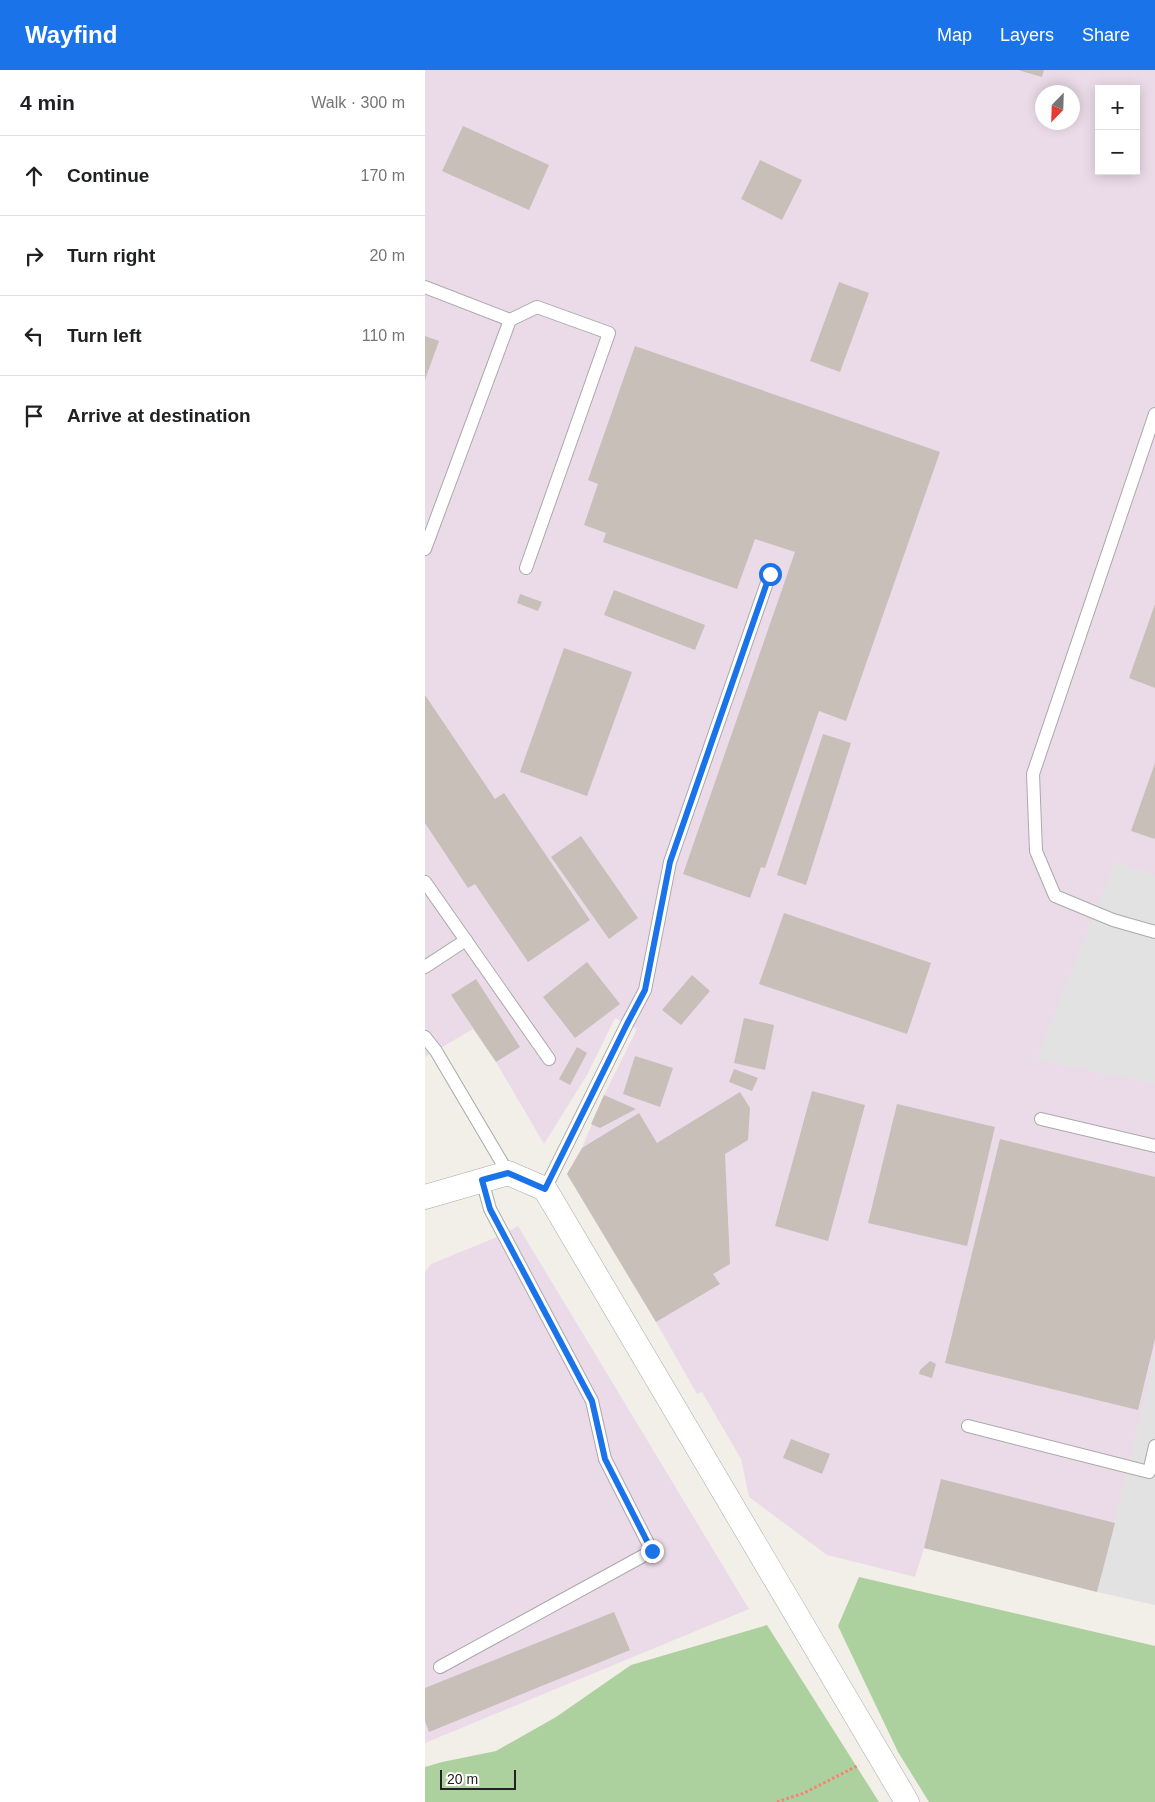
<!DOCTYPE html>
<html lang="en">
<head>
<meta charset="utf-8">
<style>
	:root { --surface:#fff; --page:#f2f2f2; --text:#202124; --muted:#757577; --line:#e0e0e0; --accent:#1a73e8 }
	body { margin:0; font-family:Helvetica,sans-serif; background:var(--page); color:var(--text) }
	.controls { position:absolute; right:15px; top:15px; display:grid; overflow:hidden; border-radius:0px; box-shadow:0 2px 12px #0003 }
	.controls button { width:45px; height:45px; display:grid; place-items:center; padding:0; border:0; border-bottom:1px solid var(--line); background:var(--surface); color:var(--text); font:25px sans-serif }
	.compass { position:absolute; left:610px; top:15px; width:45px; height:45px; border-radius:50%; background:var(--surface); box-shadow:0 2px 12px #0003; rotate:203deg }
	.scale { position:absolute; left:15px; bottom:12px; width:76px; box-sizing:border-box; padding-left:5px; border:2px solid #222; border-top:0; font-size:14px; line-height:18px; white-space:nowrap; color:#222; -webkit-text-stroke:4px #fff; paint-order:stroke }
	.stop { position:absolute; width:15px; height:15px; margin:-11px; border:4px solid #1a73e8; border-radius:50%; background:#fff }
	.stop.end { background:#1a73e8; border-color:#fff; box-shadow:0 1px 5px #0008 }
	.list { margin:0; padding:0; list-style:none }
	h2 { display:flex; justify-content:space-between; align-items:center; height:65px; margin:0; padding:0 20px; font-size:21px }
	h2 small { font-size:16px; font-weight:400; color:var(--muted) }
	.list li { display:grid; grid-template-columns:32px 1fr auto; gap:15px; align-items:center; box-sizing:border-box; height:80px; padding:0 20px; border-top:1px solid var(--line) }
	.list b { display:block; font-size:19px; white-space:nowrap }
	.list em { font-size:16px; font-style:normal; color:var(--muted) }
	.icon { flex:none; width:28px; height:28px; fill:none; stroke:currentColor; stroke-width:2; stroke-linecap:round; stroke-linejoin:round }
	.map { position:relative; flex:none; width:730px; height:1732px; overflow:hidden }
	header { display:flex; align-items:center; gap:30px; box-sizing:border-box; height:70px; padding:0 25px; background:var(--accent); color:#fff }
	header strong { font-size:24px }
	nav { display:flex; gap:28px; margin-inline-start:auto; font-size:18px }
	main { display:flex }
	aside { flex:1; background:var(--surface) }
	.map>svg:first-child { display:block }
	.industrial { fill:#ebdbe8; fill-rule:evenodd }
	.forest { fill:#add19e }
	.parking { fill:#e2e2e2 }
	.building { fill:#c7bfb8 }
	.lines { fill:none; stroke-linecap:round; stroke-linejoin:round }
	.lane-casing { stroke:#a9a9a9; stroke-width:14 }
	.street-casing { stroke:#a9a9a9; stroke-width:25 }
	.path { stroke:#fa8072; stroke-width:3; stroke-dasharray:2.5 2.5; stroke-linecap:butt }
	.lane { stroke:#fff; stroke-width:12 }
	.street { stroke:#fff; stroke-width:24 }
	.route { stroke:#1a73e8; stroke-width:6 }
</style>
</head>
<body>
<header>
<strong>Wayfind</strong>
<nav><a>Map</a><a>Layers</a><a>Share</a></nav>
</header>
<main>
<aside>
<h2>4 min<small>Walk · 300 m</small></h2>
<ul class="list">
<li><svg class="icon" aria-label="ahead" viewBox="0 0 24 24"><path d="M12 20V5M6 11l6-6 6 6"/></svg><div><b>Continue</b></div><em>170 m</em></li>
<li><svg class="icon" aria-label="right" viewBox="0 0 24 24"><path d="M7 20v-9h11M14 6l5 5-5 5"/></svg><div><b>Turn right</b></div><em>20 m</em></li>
<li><svg class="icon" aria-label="left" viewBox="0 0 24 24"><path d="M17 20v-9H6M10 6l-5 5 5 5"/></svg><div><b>Turn left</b></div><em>110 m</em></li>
<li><svg class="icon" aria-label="arrive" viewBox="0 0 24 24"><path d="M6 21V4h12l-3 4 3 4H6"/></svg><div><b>Arrive at destination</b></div></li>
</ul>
</aside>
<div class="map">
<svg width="730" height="1732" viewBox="0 0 730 1732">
	<rect width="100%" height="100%" fill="#f2efe9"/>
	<g class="industrial">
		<path d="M0,0H730V1535L499,1478L490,1507L402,1485L324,1427L316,1389L277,1322L272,1324L231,1252L142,1104L157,1078L179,1025L212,959L190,948L162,1005L119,1074L71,992L48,959L0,987ZM674,19H711V101H674ZM618,22H648V52H618Z"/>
		<path d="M93,1156L324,1539L0,1673V1202L6,1194L77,1165Z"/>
	</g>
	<g class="forest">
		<path d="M434,1507L730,1576V1732H504L473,1682L413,1556Z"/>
		<path d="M342,1555L454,1732H0V1697L17,1692L71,1681L131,1647L206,1595Z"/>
	</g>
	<g class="parking">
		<path d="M690,792L730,805V1014L611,990Z"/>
		<path d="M730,1284V1535L672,1522Z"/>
	</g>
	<g class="building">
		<path d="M593,0H619L617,7Z"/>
		<path d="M38,56L124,95L104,140L17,101Z"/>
		<path d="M335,90L377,110L357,150L316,129Z"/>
		<path d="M414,212L444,223L415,302L385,291Z"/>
		<path d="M0,266L14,271L0,310Z"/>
		<path d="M210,276L515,382L421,651L394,641L340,798L336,797L325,828L258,804L370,482L330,469L312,519L178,472L181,463L159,455L173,414L163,410Z"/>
		<path d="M189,520L280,555L270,580L179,545Z"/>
		<path d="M95,524L117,532L113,541L92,533Z"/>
		<path d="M730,534V618L704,608Z"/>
		<path d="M139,578L207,602L162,726L95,702Z"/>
		<path d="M0,625L70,729L79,723L165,850L103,892L50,814L43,818L0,753Z"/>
		<path d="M398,664L426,673L381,815L352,805Z"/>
		<path d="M730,693V769L706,761Z"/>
		<path d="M156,766L213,848L184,869L126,787Z"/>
		<path d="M359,843L506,893L482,964L334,914Z"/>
		<path d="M162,892L195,934L150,968L118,927Z"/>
		<path d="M267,905L285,921L256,955L237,940Z"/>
		<path d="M51,909L95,977L71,992L26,925Z"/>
		<path d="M319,948L349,955L340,1000L309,993Z"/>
		<path d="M152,977L162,983L145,1015L134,1009Z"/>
		<path d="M210,986L248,998L235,1037L198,1024Z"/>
		<path d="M309,999L333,1008L327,1021L304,1012Z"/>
		<path d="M387,1021L440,1035L403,1171L350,1156Z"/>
		<path d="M315,1022L325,1038L323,1070L300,1084L305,1194L288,1204L295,1214L231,1252L142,1104L157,1078L214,1043L232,1073Z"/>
		<path d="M179,1025L211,1039L175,1058L166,1054Z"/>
		<path d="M472,1034L570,1057L542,1176L443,1153Z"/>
		<path d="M575,1069L730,1107V1269L713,1340L520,1293Z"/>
		<path d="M505,1291L511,1294L507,1308L494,1304L495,1300Z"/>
		<path d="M366,1369L405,1384L397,1404L358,1388Z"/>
		<path d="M516,1409L690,1453L672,1522L499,1478Z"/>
		<path d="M189,1542L205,1580L4,1662L0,1651V1618Z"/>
	</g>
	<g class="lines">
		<defs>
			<g id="lane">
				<path d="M0,217L85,250"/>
				<path d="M730,344L608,704L611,781L630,826L688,850L730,862"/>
				<path d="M0,479L85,250L112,237L184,263L101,498"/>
				<path d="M0,812L124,989"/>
				<path d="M0,897L41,870"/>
				<path d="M0,967L11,981L83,1103"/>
				<path d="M616,1049L730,1076"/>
				<path d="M120,1119L202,954L220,920L245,792L345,504"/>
				<path d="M543,1356L724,1402L730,1376"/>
				<path d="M15,1597L227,1481L180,1389L167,1331L65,1139L57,1110"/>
			</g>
			<path id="street" d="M0,1127L83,1103L120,1119L482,1732"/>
		</defs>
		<use href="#lane" class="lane-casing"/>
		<use href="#street" class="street-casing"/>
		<path class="path" d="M352,1732L379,1723L434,1695"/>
		<use href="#lane" class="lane"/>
		<use href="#street" class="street"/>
	</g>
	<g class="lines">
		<path class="route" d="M227,1481L180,1389L167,1331L65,1139L57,1110L83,1103L120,1119L202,954L220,920L245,792L345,504"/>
	</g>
</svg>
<div class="controls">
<button>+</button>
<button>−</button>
</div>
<svg class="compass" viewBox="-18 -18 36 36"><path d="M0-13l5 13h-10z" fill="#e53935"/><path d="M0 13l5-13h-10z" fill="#757577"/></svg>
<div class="scale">20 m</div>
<div class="stop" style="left:345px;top:504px"></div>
<div class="stop end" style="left:227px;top:1481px"></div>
</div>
</main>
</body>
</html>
